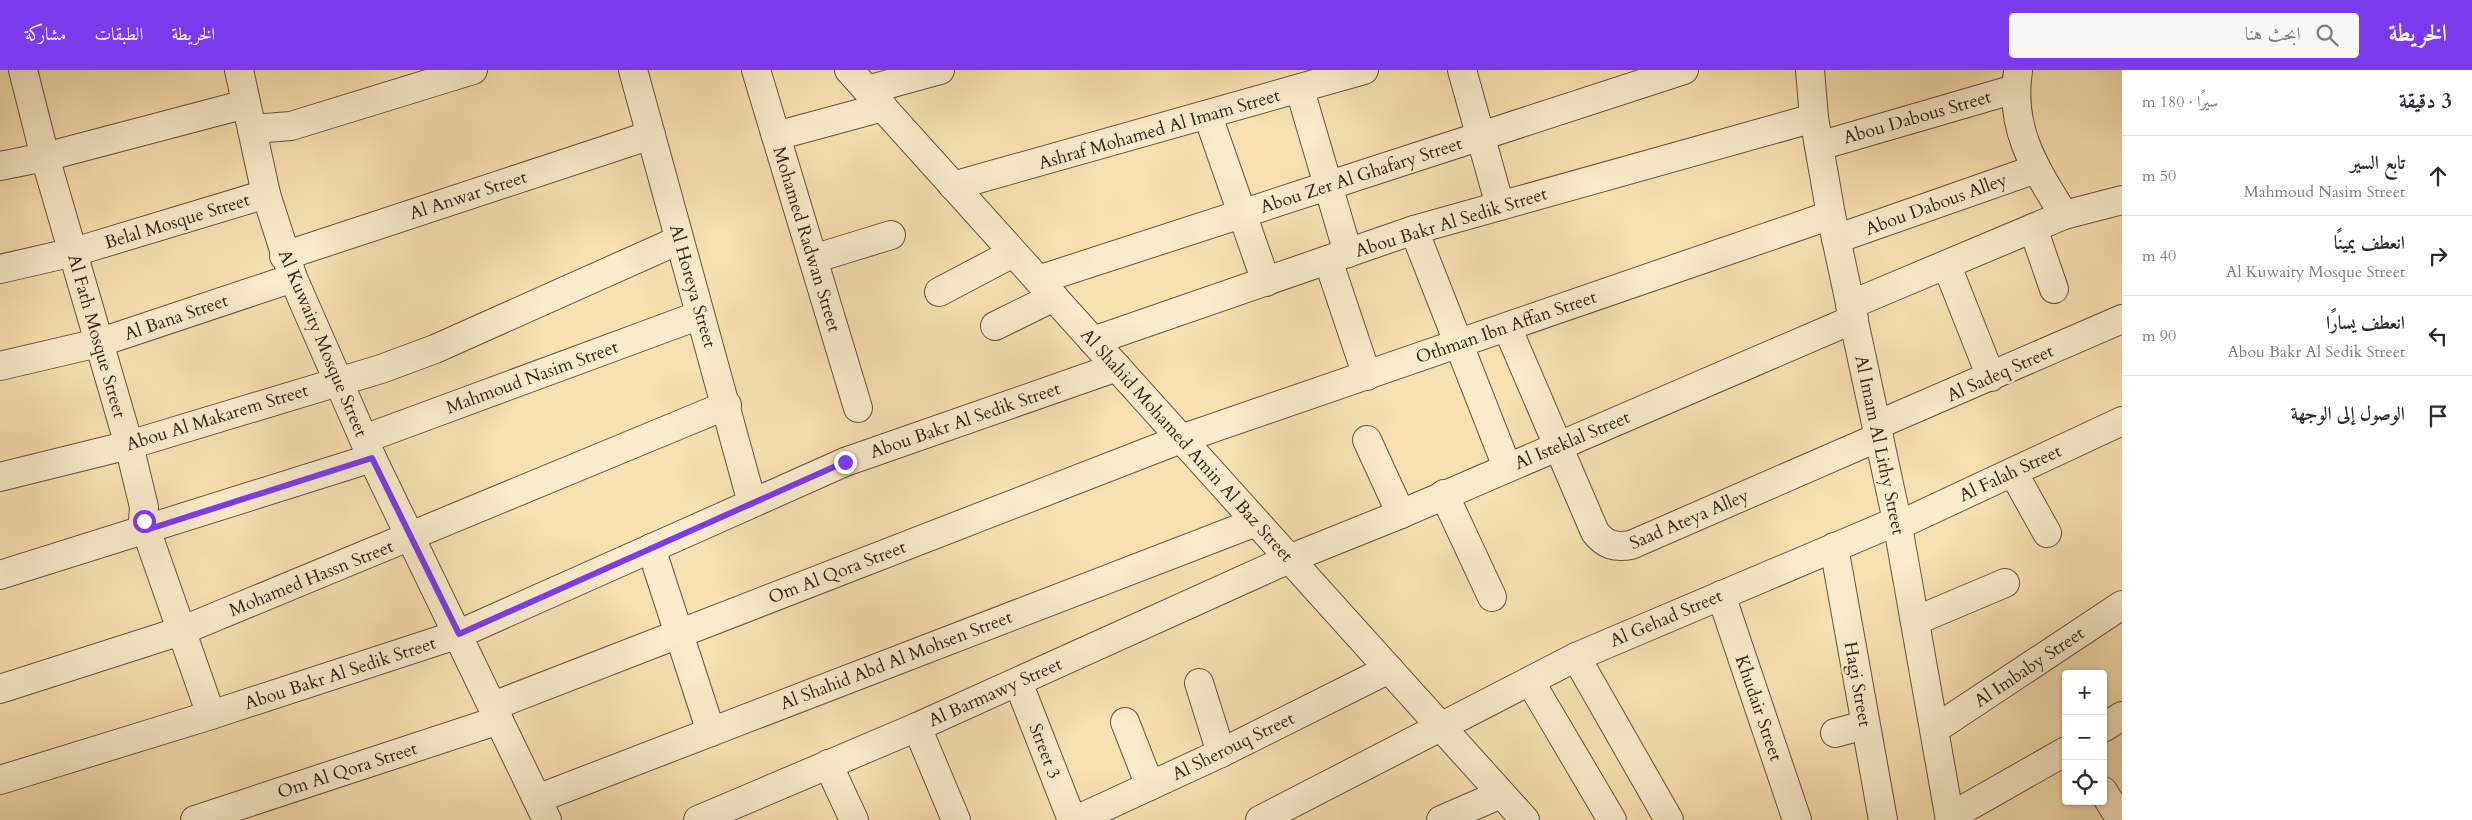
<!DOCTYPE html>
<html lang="ar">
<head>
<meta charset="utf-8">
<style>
	:root { --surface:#fff; --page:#f7f7f7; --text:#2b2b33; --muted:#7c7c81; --line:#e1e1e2; --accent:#7c3aed }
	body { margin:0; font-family:Cardo,Amiri,serif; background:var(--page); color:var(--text); direction:rtl }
	.controls { position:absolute; right:15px; bottom:15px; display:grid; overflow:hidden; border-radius:5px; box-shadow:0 1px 4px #0004 }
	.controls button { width:45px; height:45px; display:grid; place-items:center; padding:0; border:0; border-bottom:1px solid var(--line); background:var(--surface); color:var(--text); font:25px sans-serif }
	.stop { position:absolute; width:15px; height:15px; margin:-11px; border:4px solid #7c3aed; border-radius:50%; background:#fff }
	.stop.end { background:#7c3aed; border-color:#fff; box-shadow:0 1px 5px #0008 }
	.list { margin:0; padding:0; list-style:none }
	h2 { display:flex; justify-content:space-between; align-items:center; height:65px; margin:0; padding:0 20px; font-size:21px }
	h2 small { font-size:16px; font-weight:400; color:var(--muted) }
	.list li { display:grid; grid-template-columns:32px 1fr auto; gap:15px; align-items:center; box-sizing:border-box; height:80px; padding:0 20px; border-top:1px solid var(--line) }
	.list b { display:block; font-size:19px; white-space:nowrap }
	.list p { margin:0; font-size:16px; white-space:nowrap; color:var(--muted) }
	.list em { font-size:16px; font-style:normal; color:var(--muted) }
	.icon { flex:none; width:28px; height:28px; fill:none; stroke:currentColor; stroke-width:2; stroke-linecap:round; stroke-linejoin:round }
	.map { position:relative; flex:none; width:2122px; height:750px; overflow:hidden; direction:ltr }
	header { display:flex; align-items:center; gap:30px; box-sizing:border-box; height:70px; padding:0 25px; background:var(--accent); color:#fff }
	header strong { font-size:24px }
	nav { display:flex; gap:28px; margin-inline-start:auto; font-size:18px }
	.search { width:350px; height:45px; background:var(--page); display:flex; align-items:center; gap:12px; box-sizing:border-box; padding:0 18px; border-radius:5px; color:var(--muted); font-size:19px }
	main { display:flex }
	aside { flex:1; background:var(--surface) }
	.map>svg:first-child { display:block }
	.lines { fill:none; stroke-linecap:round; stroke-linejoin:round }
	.minor-casing { stroke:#63533f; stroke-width:30 }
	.minor { stroke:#faebcc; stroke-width:28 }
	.route { stroke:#7c3aed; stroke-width:6 }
	.labels { text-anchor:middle; stroke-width:4.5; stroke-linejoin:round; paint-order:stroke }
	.street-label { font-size:18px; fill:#312419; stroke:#faebcc }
</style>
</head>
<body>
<header>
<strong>الخريطة</strong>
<div class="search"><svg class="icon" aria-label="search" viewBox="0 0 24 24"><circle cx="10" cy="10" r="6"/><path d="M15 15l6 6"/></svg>ابحث هنا</div>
<nav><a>الخريطة</a><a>الطبقات</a><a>مشاركة</a></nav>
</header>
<main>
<aside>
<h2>3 دقيقة<small>سيرًا · 180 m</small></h2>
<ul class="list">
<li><svg class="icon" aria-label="ahead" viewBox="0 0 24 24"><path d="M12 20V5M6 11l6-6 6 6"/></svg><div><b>تابع السير</b><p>Mahmoud Nasim Street</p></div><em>50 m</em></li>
<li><svg class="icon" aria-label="right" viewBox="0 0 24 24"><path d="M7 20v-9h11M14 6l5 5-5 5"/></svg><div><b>انعطف يمينًا</b><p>Al Kuwaity Mosque Street</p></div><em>40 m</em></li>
<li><svg class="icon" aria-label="left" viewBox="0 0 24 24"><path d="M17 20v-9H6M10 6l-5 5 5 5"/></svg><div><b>انعطف يسارًا</b><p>Abou Bakr Al Sedik Street</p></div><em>90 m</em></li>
<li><svg class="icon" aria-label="arrive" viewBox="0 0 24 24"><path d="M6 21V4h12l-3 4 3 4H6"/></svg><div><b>الوصول إلى الوجهة</b></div></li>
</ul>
</aside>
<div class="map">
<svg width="2122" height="750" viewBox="0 0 2122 750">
	<rect width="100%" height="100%" fill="#f8e0b0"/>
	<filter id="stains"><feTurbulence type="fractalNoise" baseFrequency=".004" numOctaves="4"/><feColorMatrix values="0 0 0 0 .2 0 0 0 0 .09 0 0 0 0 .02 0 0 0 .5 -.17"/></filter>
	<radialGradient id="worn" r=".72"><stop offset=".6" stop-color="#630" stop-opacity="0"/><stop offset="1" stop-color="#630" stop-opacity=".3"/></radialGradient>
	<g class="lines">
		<defs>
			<g id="minor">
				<path d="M23,0L45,87L129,375L144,437L143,451L211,645"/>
				<path d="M239,0L266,124L293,208L372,388L547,750"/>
				<path d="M633,0L752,433"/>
				<path d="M756,0L858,338"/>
				<path d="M849,0L1525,750"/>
				<path d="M1462,0L1500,136"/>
				<path d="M1810,0L1814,48L1831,145L1897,451L1950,750"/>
				<path d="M2018,1C2009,59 2035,98 2064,145"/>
				<path d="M867,20L940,0"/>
				<path d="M1300,20L1348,183"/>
				<path d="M1208,46L1266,212"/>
				<path d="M252,59L291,56L473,0"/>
				<path d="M776,66L883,37"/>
				<path d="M1819,76L2015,19"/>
				<path d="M0,96L45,87L246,34"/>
				<path d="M953,116L1364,0"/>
				<path d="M2033,158L2054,219"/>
				<path d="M1414,160L1507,397"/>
				<path d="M1836,169L2036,99"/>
				<path d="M284,186L651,65"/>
				<path d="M813,189L891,165"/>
				<path d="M1328,190L1367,306"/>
				<path d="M1947,196L1991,307"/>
				<path d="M0,199L74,182L266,124"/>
				<path d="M1038,210L1684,0"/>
				<path d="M939,222L1013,183"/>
				<path d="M1850,235L2064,145L2122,130"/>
				<path d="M995,256L1054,227"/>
				<path d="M1507,257L1595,462C1605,475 1615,478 1631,475L1879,367"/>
				<path d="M1093,271L1414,160L1814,48"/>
				<path d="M0,296L98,273L293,208"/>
				<path d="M1877,355L2122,249"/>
				<path d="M364,369L700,245"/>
				<path d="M1367,370L1401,444"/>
				<path d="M2013,402L2047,463"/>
				<path d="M0,407L129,375L381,299L435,279L679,170"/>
				<path d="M1444,424L1492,527"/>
				<path d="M1897,456L2122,351"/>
				<path d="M1834,477L1883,750"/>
				<path d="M651,478L711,662"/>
				<path d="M0,505L372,388"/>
				<path d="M1721,525L1797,750"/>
				<path d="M1915,551L2005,513"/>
				<path d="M1576,587L1669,750"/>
				<path d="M1530,611L1612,750"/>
				<path d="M1018,612L1072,750"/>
				<path d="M1199,613L1221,683"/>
				<path d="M0,619L181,561L727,335"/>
				<path d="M493,636L1181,369L1831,145"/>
				<path d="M1125,652L1150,716"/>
				<path d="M917,657L956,750"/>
				<path d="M2103,658L2122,646"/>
				<path d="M1935,659L2122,535"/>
				<path d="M1835,663L1865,655"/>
				<path d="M828,694L854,750"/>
				<path d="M0,710L211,645L459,564L845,392L1117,297"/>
				<path d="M2103,721L2121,750"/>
				<path d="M537,729L1256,452"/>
				<path d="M1950,747L2066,681"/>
				<path d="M195,750L499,650"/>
				<path d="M698,750L917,657L1289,489L1401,444L1854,249"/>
				<path d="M1076,750L1221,683L1389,599"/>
				<path d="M1260,750L1576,587L1897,451"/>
				<path d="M1441,750L1501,724"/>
			</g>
		</defs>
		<use href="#minor" class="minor-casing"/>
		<use href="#minor" class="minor"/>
	</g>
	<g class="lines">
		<path class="route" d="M144,451L146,460L372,388L459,564L845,392"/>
	</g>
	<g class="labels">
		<g class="street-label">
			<text transform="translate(1917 47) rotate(-16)" y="6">Abou Dabous Street</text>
			<text transform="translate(1159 59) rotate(-16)" y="6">Ashraf Mohamed Al Imam Street</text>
			<text transform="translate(1361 105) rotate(-18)" y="6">Abou Zer Al Ghafary Street</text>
			<text transform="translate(468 125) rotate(-18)" y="6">Al Anwar Street</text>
			<text transform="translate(1936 134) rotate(-20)" y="6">Abou Dabous Alley</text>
			<text transform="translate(177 151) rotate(-17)" y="6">Belal Mosque Street</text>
			<text transform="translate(1451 152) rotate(-17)" y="6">Abou Bakr Al Sedik Street</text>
			<text transform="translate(807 169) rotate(73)" y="6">Mohamed Radwan Street</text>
			<text transform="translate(693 216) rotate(74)" y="6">Al Horeya Street</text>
			<text transform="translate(176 247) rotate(-19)" y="6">Al Bana Street</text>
			<text transform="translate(1506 257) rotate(-19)" y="6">Othman Ibn Affan Street</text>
			<text transform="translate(97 266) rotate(74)" y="6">Al Fath Mosque Street</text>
			<text transform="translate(323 273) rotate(67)" y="6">Al Kuwaity Mosque Street</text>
			<text transform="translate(2000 303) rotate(-24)" y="6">Al Sadeq Street</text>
			<text transform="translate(532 307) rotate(-20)" y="6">Mahmoud Nasim Street</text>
			<text transform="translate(217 347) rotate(-17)" y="6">Abou Al Makarem Street</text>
			<text transform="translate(965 350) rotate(-19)" y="6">Abou Bakr Al Sedik Street</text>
			<text transform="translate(1572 370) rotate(-23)" y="6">Al Isteklal Street</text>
			<text transform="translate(1187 375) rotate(48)" y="6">Al Shahid Mohamed Amin Al Baz Street</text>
			<text transform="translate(1880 375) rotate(78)" y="6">Al Imam Al Lithy Street</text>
			<text transform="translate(2010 403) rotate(-25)" y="6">Al Falah Street</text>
			<text transform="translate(1689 449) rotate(-23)" y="6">Saad Ateya Alley</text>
			<text transform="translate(837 502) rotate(-21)" y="6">Om Al Qora Street</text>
			<text transform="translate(311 508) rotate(-22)" y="6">Mohamed Hassn Street</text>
			<text transform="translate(1666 548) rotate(-23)" y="6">Al Gehad Street</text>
			<text transform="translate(896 590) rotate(-21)" y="6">Al Shahid Abd Al Mohsen Street</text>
			<text transform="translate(2029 597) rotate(-34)" y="6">Al Imbaby Street</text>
			<text transform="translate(340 603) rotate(-18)" y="6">Abou Bakr Al Sedik Street</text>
			<text transform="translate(1858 614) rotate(80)" y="6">Hagi Street</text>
			<text transform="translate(995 622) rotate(-24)" y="6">Al Barmawy Street</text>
			<text transform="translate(1759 638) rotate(71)" y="6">Khudair Street</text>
			<text transform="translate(1233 676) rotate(-26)" y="6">Al Sherouq Street</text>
			<text transform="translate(1045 681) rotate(69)" y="6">Street 3</text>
			<text transform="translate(347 700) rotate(-18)" y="6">Om Al Qora Street</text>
		</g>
	</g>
	<rect width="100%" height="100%" filter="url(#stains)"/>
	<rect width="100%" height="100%" fill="url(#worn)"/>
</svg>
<div class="controls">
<button>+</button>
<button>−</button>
<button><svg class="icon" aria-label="locate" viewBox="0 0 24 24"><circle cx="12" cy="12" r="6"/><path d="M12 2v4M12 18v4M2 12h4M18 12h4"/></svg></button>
</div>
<div class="stop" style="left:144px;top:451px"></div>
<div class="stop end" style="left:845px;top:392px"></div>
</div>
</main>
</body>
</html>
